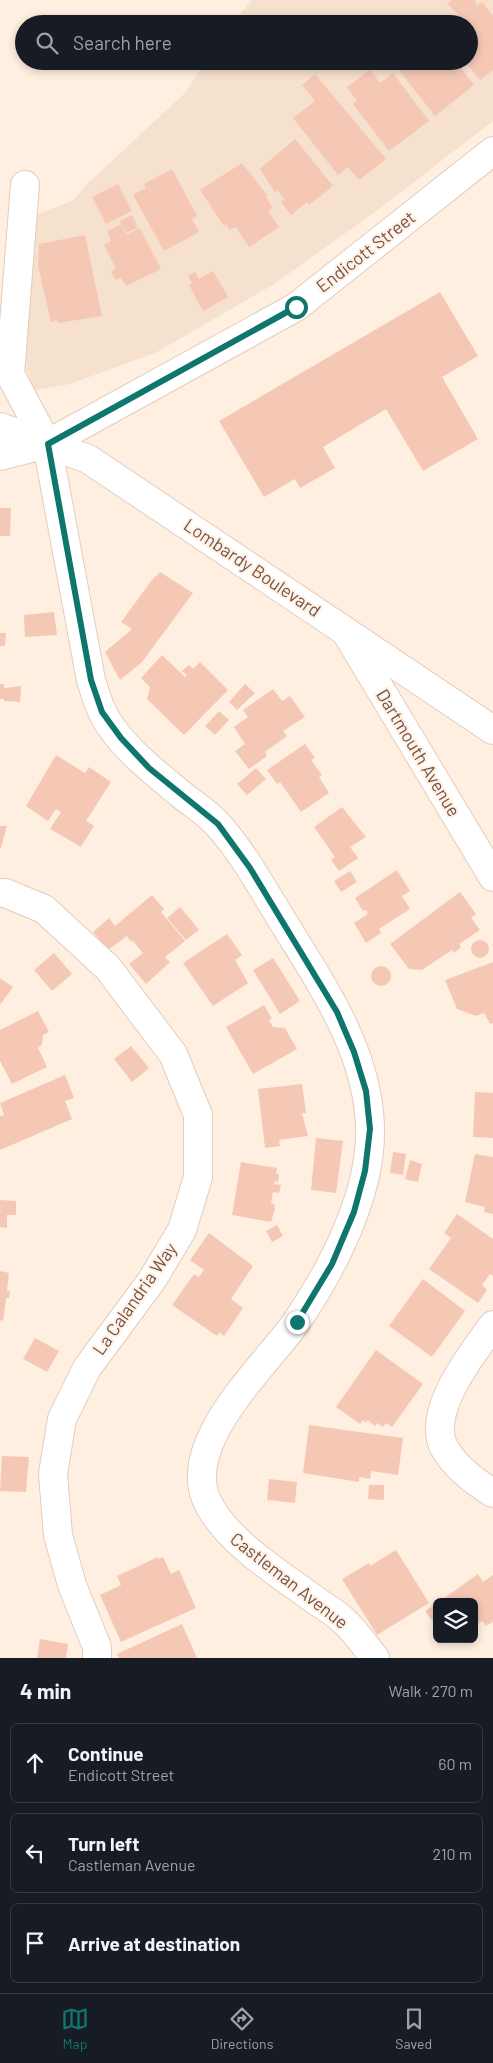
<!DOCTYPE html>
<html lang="en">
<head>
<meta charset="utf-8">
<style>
	:root { --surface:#171b24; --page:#20242c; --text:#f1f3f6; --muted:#9ea1a6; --line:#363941; --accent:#0f766e }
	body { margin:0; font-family:Barlow,sans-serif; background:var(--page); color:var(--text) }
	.controls { position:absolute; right:15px; bottom:15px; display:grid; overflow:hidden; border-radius:8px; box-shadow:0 2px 8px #0003 }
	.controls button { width:45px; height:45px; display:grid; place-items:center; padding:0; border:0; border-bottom:1px solid var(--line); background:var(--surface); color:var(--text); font:25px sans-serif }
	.stop { position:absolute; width:15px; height:15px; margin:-11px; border:4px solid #0f766e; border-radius:50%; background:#fff }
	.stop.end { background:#0f766e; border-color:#fff; box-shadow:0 1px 5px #0008 }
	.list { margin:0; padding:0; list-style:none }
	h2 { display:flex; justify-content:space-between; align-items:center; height:65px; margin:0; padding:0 20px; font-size:21px }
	h2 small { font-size:16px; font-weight:400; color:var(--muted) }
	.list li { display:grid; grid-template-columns:32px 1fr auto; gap:15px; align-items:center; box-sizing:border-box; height:80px; margin:0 10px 10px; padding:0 10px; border:1px solid var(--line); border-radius:8px }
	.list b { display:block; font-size:19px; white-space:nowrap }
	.list p { margin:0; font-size:16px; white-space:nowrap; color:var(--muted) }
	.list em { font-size:16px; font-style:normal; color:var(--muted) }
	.icon { flex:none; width:28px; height:28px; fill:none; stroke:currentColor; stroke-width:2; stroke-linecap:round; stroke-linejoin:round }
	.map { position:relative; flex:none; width:493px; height:1658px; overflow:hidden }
	.search { position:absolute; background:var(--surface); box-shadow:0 2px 8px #0003; left:15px; right:15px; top:15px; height:55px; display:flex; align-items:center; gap:12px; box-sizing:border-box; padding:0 18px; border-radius:28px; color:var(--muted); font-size:19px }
	.sheet { height:335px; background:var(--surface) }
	nav { display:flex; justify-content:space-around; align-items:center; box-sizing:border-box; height:70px; border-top:1px solid var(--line); background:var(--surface); font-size:14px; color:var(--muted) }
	nav a { display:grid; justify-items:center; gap:2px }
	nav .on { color:var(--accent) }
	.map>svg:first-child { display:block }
	.residential { fill:#f6e0ce }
	.building { fill:#f5c8b5 }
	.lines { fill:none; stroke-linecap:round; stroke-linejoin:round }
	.minor-casing { stroke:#e4ccbe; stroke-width:30 }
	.minor { stroke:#fff; stroke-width:28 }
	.route { stroke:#0f766e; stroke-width:6 }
	.labels { text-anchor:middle; stroke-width:4.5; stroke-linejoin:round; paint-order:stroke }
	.street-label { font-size:18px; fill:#765246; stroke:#fff3e7 }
</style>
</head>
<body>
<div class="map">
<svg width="493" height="1658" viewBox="0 0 493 1658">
	<rect width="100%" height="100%" fill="#feefe0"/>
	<path class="residential" d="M252,0H493V121L379,209L274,284L157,352L70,384L35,390L24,364L35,215L74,200L85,186L185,93L206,61H469V24H232Z"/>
	<g class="building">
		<path d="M452,0H475L477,6L482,2L493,16V70L480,80L464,61H469V24H454L461,18L447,3Z"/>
		<path d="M408,61H456L474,85L435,116L398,69Z"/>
		<path d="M370,70L380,83L393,73L429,121L389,151L353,104L357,101L347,87Z"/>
		<path d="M315,74L386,159L359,180L348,167L338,175L293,118L315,101L302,85Z"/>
		<path d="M295,139L333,186L309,205L307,202L291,215L281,202L284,199L277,190L275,192L260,169Z"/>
		<path d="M242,163L268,196L266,197L273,208L268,211L279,227L249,247L236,227L230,230L226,224L224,226L200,190Z"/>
		<path d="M172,169L197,216L192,219L199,232L164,251L133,195L146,188L144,184Z"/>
		<path d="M118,184L132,211L106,224L92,197Z"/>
		<path d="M132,215L138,228L126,233L120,221Z"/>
		<path d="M121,224L126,235L140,228L161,269L126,286L121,278L116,280L111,272L116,269L104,245L111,241L107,231Z"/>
		<path d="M85,235L102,316L58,323L57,320L51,322L38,266L39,244Z"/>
		<path d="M213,271L228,297L203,311L189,285L192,283L188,276L195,272L199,279Z"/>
		<path d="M440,292L478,356L442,377L478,439L423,471L386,409L323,447L335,468L300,488L295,479L264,497L219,421Z"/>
		<path d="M0,508H11L10,536H0Z"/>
		<path d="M160,572L193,593L142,662L120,680L105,652L132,629L121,622L155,576L156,577Z"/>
		<path d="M54,612L57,635L25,637L24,615Z"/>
		<path d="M0,633H6L5,646H0Z"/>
		<path d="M162,655L185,677L187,675L182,671L189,665L193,669L200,662L228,690L184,735L147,699L150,687L141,678Z"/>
		<path d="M0,684H4V688L21,686L20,702L4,701V699H0Z"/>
		<path d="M245,684L255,693L237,710L229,702Z"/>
		<path d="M273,689L282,701L290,696L305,717L283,731L287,736L265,752L267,756L249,769L235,751L245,744L234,727L248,717L243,710Z"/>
		<path d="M219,711L229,720L215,735L205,726Z"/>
		<path d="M305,744L315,758L311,760L322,775L319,777L329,793L301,812L280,782L277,784L267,770Z"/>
		<path d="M56,755L85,773L89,767L111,782L86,821L94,826L81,847L50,829L61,812L56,809L48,821L26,806Z"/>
		<path d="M256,768L266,779L247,795L237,784Z"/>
		<path d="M342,807L366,837L350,847L358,858L339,871L331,860L335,857L314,827Z"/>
		<path d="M0,826H7L1,848H0Z"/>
		<path d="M397,870L410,891L402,896L410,909L379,929L381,933L366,943L354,923L368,914L366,910L363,911L355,898Z"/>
		<path d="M350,871L357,882L341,892L334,881Z"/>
		<path d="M460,892L476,914L471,918L480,930L459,944L461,947L454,953L452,950L422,970L409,969L390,944Z"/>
		<path d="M152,895L164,909L161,912L185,941L165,957L170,962L146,984L129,964L143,953L132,940L131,942L127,936L108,950L93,932L109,918L115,926Z"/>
		<path d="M180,907L199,930L186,940L167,918Z"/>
		<path d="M227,934L242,955L235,960L248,983L213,1006L183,963Z"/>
		<circle cx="480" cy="949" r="9"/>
		<path d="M54,953L72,974L52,991L34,970Z"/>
		<path d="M273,958L300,1001L280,1014L253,970Z"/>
		<path d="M493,962V1023L490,1024L484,1013L476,1016L457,1009L445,980Z"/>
		<circle cx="381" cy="976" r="10"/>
		<path d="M0,978L13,987L0,1005Z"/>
		<path d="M264,1005L272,1019L269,1020L273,1027L285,1028L297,1049L253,1074L226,1027Z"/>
		<path d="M38,1011L49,1032L43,1035L42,1044L38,1048L47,1067L12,1084L0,1061V1030Z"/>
		<path d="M131,1046L149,1068L132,1082L114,1059Z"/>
		<path d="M65,1075L74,1098L65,1101L72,1119L0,1150V1116L4,1115L0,1103Z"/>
		<path d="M302,1084L306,1113H302L308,1136L279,1140L280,1146L265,1148L258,1089Z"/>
		<path d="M475,1092L493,1093V1138L473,1137Z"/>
		<path d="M316,1138L343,1141L336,1193L311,1190Z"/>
		<path d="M393,1152L406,1154L403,1175L390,1173Z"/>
		<path d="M475,1154L493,1157V1214L484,1212L485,1207L465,1202Z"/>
		<path d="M410,1160L422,1164L418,1182L405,1179Z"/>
		<path d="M241,1162L277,1168L276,1174H279L278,1182L275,1181L274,1184L281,1185L279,1193L273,1192L271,1204H274L275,1209L271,1222L232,1215Z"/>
		<path d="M0,1200L16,1201V1215H7V1228L0,1227Z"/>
		<path d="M457,1214L493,1239V1276L490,1274L482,1285L487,1290L478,1303L429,1269L451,1238L444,1233Z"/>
		<path d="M277,1225L283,1236L272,1242L266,1231Z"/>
		<path d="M209,1233L253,1266L231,1299L243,1308L224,1336L219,1332L217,1336L172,1305L194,1274L199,1277L204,1270L190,1260Z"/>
		<path d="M0,1271L9,1273L7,1291H10L9,1298H6L3,1321L0,1320Z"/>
		<path d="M423,1279L465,1311L432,1357L389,1326Z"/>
		<path d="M35,1338L59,1351L47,1372L23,1359Z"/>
		<path d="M376,1350L423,1384L392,1427L386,1423L383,1427L377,1423L375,1426L368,1420L366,1423L363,1420L360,1424L336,1407Z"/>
		<path d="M309,1425L403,1438L398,1475L371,1471L370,1479L359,1477V1482L303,1473Z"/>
		<path d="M2,1456L29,1457L26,1492L0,1491Z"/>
		<path d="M269,1479L297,1482L295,1503L267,1500Z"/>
		<path d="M369,1485H384V1500L368,1499Z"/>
		<path d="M396,1550L429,1603L377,1635L342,1579L369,1563L370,1566Z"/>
		<path d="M158,1557L159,1559L163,1557L171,1574L179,1570L196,1608L121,1642L100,1595L121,1585L117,1576Z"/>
		<path d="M478,1574L483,1582L493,1575V1622L486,1626L482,1621L474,1627V1602H439Z"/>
		<path d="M437,1603V1627L425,1611Z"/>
		<path d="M182,1624L197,1658H119L117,1654Z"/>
		<path d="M40,1639L68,1644L66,1658H37Z"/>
	</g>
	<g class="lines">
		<defs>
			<g id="minor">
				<path d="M25,185L10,374L47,444L91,680C94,690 97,700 101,709C115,742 155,773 182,795C194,805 209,814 219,826C244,854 262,888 282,920C321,984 368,1050 370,1127C372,1193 333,1268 297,1321C266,1366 176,1445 209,1505C230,1544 280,1574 315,1600C325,1607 336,1613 344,1621C356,1632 365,1646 375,1658"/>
				<path d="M0,427L88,459L493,730"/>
				<path d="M0,456L47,444L296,307L493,151"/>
				<path d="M347,634L493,877"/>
				<path d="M0,893H5L44,909L108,968L173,1054L198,1115V1177L182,1230L152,1280L87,1368L62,1419L53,1474L58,1535L72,1585L97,1647V1658"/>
				<path d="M493,1325C473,1353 424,1413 445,1449C456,1468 475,1482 493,1493"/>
			</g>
		</defs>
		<use href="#minor" class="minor-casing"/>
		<use href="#minor" class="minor"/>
	</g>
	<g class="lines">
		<path class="route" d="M296,307L48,444L91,680L102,712L121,738L149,768L218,824L250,868L337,1012L354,1052L366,1091L370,1129L365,1171L354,1212L332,1264L297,1322"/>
	</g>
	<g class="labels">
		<g class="street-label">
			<text transform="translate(366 252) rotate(-38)" y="6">Endicott Street</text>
			<text transform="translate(252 568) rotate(34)" y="6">Lombardy Boulevard</text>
			<text transform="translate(418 753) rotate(59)" y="6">Dartmouth Avenue</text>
			<text transform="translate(135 1299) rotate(-55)" y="6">La Calandria Way</text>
			<text transform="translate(289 1581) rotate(38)" y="6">Castleman Avenue</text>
		</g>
	</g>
</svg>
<div class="controls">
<button><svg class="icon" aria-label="layers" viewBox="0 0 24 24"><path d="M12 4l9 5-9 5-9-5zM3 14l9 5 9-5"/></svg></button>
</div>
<div class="stop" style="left:296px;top:307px"></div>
<div class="stop end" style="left:297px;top:1322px"></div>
<div class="search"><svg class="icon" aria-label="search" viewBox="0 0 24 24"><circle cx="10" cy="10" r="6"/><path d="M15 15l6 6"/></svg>Search here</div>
</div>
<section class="sheet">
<h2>4 min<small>Walk · 270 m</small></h2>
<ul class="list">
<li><svg class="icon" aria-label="ahead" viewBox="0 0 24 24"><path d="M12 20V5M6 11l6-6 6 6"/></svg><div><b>Continue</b><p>Endicott Street</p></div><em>60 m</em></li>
<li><svg class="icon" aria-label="left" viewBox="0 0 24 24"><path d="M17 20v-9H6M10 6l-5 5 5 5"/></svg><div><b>Turn left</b><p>Castleman Avenue</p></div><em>210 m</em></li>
<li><svg class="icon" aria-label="arrive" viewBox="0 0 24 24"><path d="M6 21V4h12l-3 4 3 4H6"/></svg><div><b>Arrive at destination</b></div></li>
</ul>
</section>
<nav>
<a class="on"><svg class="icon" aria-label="map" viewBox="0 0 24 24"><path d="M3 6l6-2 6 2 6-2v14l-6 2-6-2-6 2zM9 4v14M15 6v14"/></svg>Map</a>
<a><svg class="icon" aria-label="directions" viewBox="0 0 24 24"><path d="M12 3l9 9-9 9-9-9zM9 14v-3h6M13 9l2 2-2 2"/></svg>Directions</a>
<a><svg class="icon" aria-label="saved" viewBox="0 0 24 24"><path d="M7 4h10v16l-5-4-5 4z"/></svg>Saved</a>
</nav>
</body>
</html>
